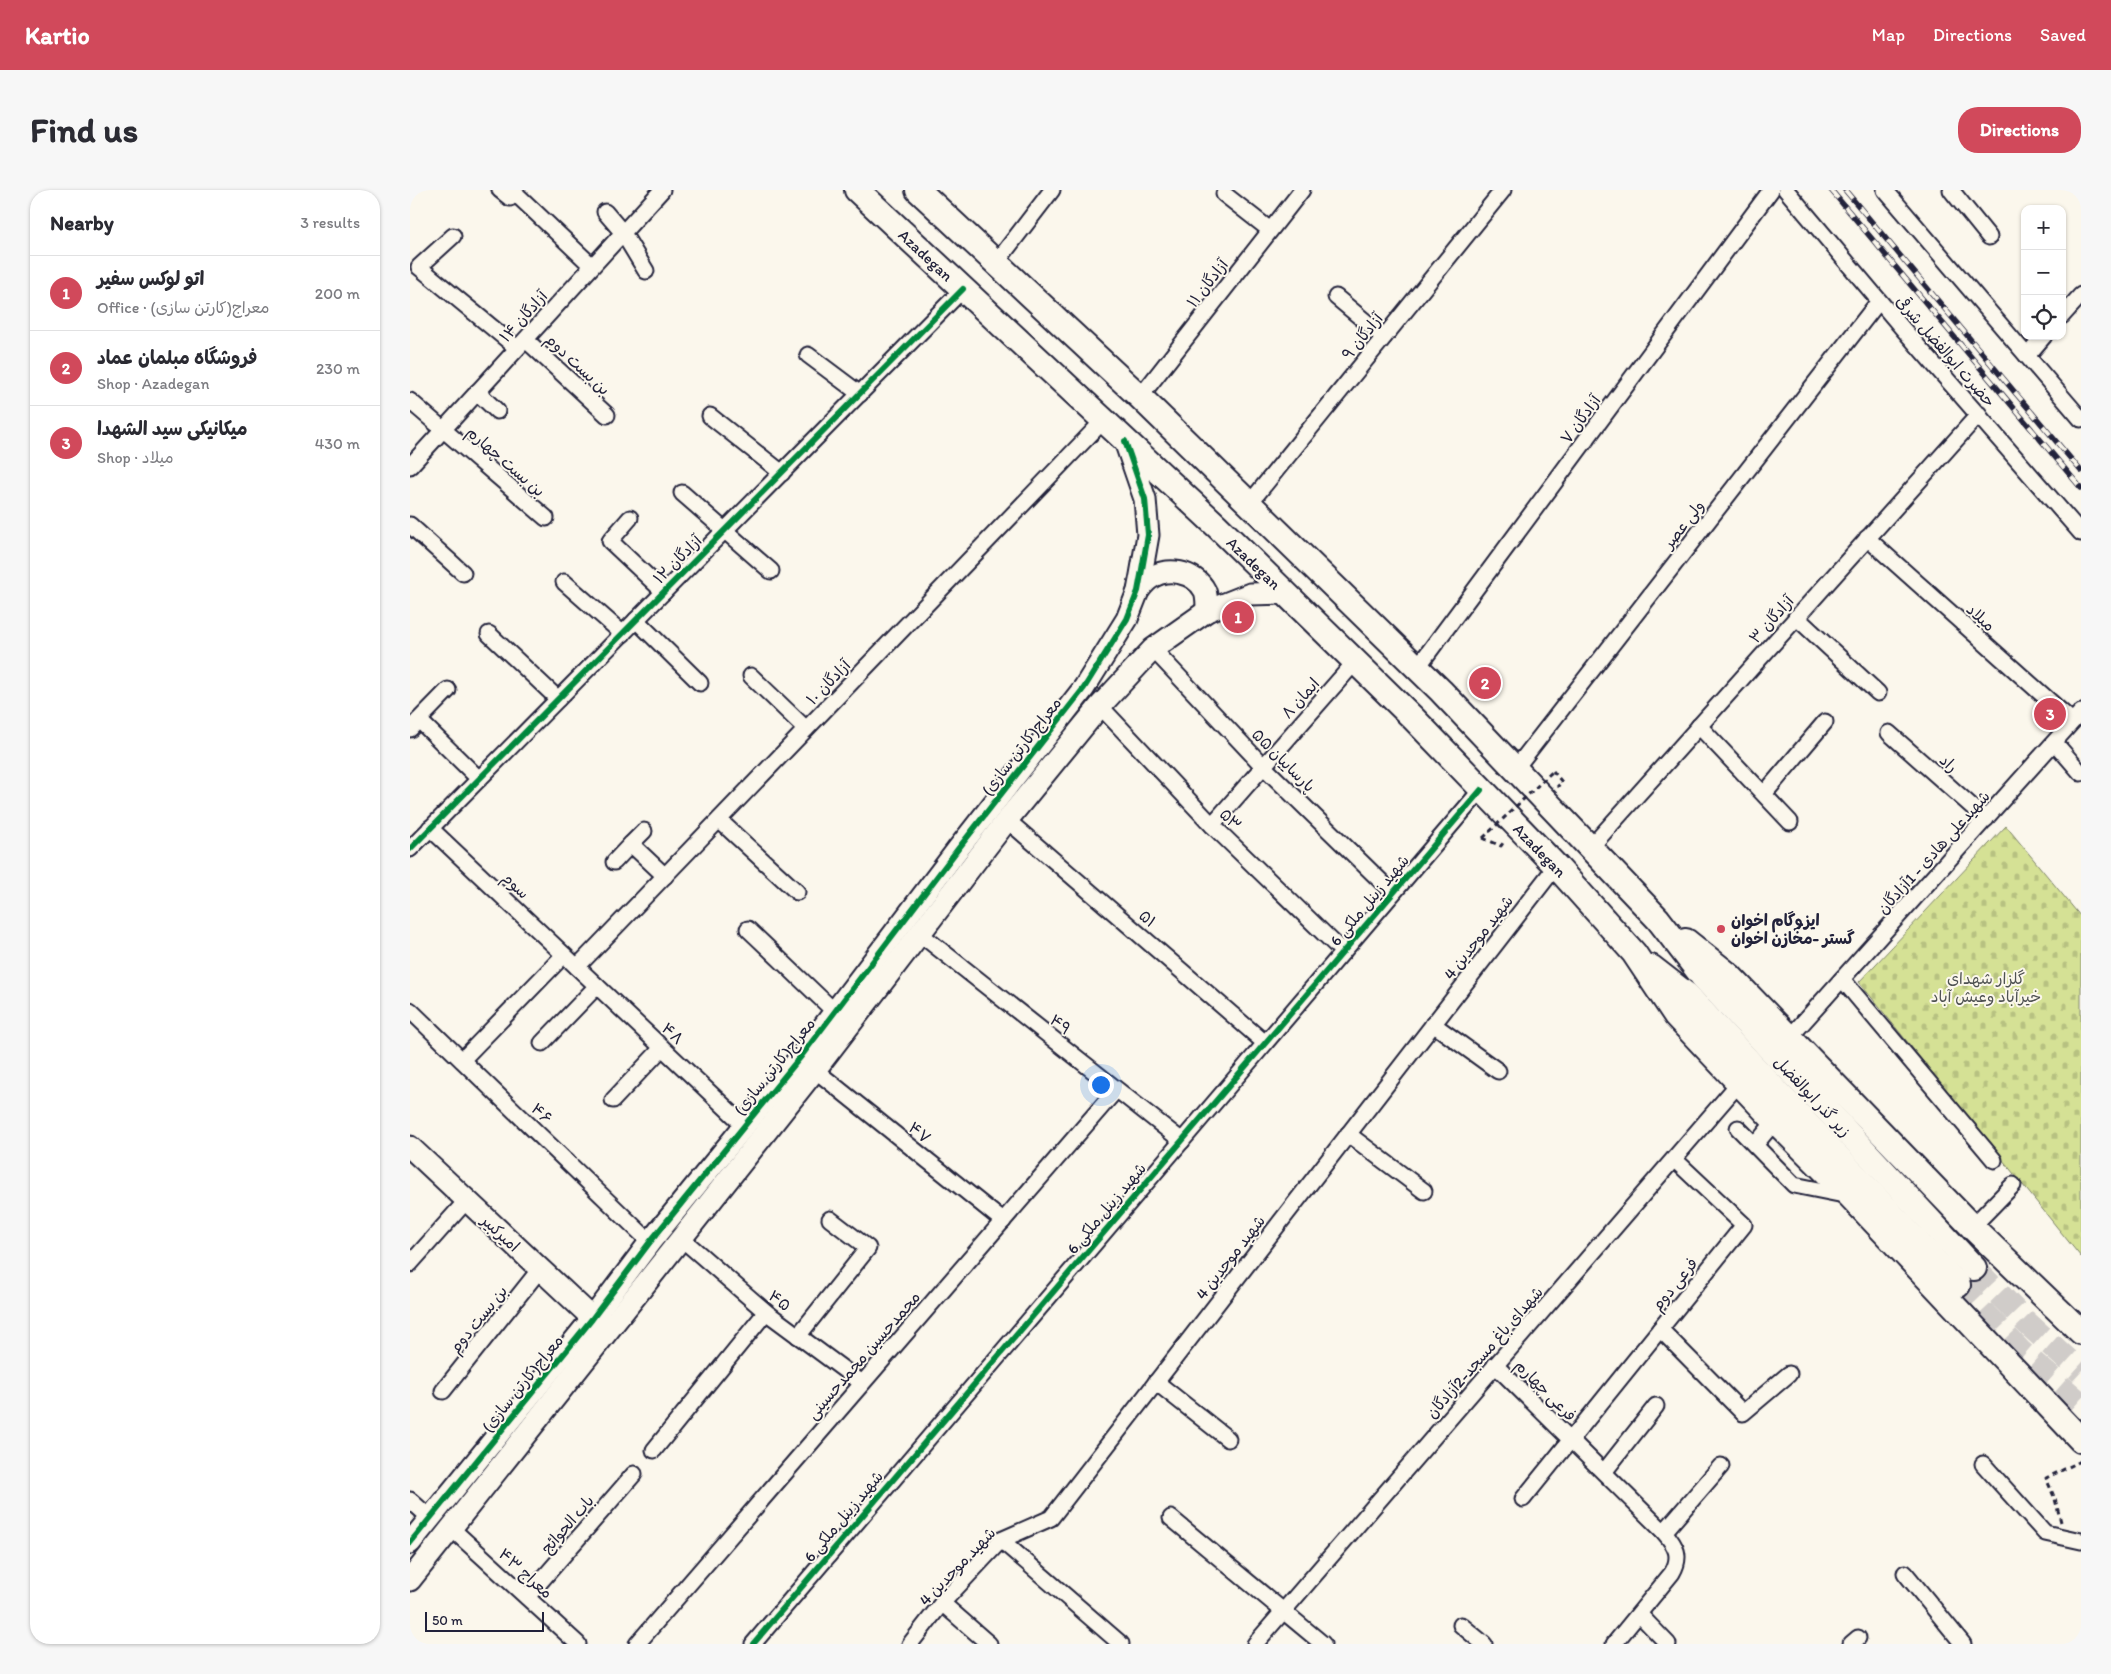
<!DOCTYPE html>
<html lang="en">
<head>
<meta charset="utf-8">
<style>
	:root { --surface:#fff; --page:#f7f7f7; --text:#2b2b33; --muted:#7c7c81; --line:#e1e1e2; --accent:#d1495b }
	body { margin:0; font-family:Itim,"Playpen Sans Arabic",sans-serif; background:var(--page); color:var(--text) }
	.controls { position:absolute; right:15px; top:15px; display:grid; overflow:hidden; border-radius:10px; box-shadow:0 1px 4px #0004 }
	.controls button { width:45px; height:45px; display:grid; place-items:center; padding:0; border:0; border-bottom:1px solid var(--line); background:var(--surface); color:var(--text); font:25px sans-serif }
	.scale { position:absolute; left:15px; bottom:12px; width:119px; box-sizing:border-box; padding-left:5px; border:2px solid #22223b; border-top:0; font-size:14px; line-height:18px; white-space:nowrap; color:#22223b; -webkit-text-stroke:4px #fbf7ec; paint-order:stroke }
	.you { position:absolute; left:690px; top:894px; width:18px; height:18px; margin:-12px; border:4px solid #fff; border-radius:50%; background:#1a73e8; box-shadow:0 0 0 8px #1a73e833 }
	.badge { display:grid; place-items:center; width:32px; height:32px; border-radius:50%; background:var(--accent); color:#fff; font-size:16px; font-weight:700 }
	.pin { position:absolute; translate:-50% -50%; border:2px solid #fff; box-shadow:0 1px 5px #0006 }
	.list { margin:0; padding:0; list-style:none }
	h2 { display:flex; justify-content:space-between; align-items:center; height:65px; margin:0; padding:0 20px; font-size:21px }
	h2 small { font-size:16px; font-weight:400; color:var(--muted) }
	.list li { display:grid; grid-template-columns:32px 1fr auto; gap:15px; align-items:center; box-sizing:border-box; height:75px; padding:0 20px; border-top:1px solid var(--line) }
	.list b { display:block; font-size:19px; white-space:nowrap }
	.list p { margin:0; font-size:16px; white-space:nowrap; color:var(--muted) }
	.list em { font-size:16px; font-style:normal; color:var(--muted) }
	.icon { flex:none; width:28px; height:28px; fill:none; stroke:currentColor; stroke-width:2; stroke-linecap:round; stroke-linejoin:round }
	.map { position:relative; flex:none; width:1671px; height:1454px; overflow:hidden; border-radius:20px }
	header { display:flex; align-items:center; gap:30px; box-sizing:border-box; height:70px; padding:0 25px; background:var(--accent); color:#fff }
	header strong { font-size:24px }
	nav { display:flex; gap:28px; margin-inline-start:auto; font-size:18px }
	.intro { display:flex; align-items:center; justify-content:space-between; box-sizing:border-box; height:120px; padding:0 30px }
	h1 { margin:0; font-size:35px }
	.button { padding:12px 22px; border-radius:20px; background:var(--accent); color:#fff; font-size:18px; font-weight:700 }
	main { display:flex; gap:30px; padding:0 30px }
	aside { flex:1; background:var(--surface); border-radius:20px; box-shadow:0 1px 4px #0004 }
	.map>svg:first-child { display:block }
	.cemetery { fill:url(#cemetery-stones); stroke:#7c8268 }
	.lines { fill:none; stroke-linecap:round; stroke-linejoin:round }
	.primary-tunnel { stroke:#d0ccc9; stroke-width:24; stroke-dasharray:24 12; stroke-linecap:butt }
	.street-casing { stroke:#22223b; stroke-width:19 }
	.secondary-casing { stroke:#22223b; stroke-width:25 }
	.primary-casing { stroke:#22223b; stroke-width:28 }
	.path { stroke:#22223b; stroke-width:3; stroke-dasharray:5 4; stroke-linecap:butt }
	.street { stroke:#fbf7ec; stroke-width:15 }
	.secondary { stroke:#fbf7ec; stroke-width:21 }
	.primary { stroke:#fbf7ec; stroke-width:24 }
	.rail-casing { stroke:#22223b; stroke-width:5.5 }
	.rail { stroke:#fbf7ec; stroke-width:4; stroke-dasharray:11; stroke-linecap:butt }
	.path-bridge { stroke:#22223b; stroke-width:3; stroke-dasharray:5 4; stroke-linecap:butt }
	.cycleway-casing { stroke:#fbf7ec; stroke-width:9 }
	.cycleway { stroke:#00873e; stroke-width:6 }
	.poi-dot { fill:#d1495b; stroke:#fbf7ec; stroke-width:2 }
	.labels { text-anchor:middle; stroke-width:4; stroke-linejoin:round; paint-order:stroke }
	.street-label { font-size:16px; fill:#22223b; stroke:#fbf7ec }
	.poi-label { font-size:16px; font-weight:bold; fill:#22223b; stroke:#fbf7ec; text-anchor:start }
	.park-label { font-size:16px; fill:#4f5252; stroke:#fbf7ec }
</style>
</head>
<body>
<header>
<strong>Kartio</strong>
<nav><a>Map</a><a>Directions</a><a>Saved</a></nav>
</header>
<div class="intro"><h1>Find us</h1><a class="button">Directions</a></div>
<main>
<aside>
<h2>Nearby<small>3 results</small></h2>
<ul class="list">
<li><span class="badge">1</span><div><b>اتو لوکس سفیر</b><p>Office · معراج(کارتن سازی)</p></div><em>200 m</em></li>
<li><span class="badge">2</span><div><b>فروشگاه مبلمان عماد</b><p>Shop · Azadegan</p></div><em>230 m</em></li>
<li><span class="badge">3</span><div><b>میکانیکی سید الشهدا</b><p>Shop · میلاد</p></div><em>430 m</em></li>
</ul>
</aside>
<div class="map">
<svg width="1671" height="1454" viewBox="0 0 1671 1454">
	<defs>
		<pattern id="cemetery-stones" width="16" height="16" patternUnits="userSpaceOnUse" patternTransform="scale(1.25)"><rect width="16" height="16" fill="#d5e195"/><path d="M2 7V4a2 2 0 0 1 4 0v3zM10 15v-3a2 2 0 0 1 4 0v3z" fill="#b7c181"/></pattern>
	</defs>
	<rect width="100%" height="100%" fill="#fbf7ec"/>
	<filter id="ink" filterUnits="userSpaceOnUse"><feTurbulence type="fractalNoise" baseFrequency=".02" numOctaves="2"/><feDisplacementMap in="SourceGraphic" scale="10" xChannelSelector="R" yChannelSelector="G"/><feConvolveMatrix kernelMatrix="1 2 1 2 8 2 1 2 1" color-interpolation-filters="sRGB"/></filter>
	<g filter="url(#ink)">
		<path class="cemetery" d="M1596,636L1671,727V1067L1449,792Z"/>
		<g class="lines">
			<g class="primary-tunnel">
				<path d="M1564,1078L1617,1133L1671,1182"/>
				<path d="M1548,1095L1610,1161L1671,1214"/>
			</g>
			<defs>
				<g id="street">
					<path d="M90,0L100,8L104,2L182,76"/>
					<path d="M1376,0L1493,139L1671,343"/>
					<path d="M1475,0L1671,229"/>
					<path d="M1541,0L1579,47"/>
					<path d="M814,4L860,40"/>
					<path d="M195,22L213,43L236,81"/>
					<path d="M43,46L9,77L107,158"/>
					<path d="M586,73L642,0"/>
					<path d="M926,107L974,147"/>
					<path d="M1652,126L1671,105"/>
					<path d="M116,150L197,225"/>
					<path d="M398,165L450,204"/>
					<path d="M1617,166L1634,146"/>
					<path d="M67,202L87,221"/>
					<path d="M730,207L892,0"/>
					<path d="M0,211L136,328"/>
					<path d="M300,226L372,283"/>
					<path d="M0,276L252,0"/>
					<path d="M272,303L361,381"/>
					<path d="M839,314L1093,0"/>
					<path d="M220,328L200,351L254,402"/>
					<path d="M0,335L53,383"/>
					<path d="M1457,348L1662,531"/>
					<path d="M154,392L213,444"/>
					<path d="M1386,427L1468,503"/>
					<path d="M226,430L290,493"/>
					<path d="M79,444L148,509"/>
					<path d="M743,459L853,576L983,703"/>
					<path d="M1007,478L1361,0"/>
					<path d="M341,486L396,539"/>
					<path d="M690,516L802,635L933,762"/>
					<path d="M9,530L69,589"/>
					<path d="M1289,536L1380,632"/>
					<path d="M0,539L38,500"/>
					<path d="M1479,543L1576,629"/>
					<path d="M1645,553L1671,583"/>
					<path d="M1105,579L1469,111"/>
					<path d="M1354,604L1415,532"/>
					<path d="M309,630L387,702"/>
					<path d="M597,630L855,853"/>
					<path d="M802,635L945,472"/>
					<path d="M20,638L334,935"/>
					<path d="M234,641L221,654L255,686"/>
					<path d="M1180,658L1569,224"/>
					<path d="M0,659L553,99"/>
					<path d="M204,672L221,654"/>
					<path d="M338,739L425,822"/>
					<path d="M509,743L772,951"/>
					<path d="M167,777L694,230"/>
					<path d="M1432,789L1584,970"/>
					<path d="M0,820L240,1052"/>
					<path d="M1023,834L1088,881"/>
					<path d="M1380,847L1671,522"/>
					<path d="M132,853L187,796"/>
					<path d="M52,870L154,765"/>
					<path d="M405,880L593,1031"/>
					<path d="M203,910L252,858"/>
					<path d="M1328,938L1384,995L1439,1006"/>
					<path d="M938,944L1014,1001"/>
					<path d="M1345,955L1365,931"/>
					<path d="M1562,1037L1603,995"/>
					<path d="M271,1048L356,1122L452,1193"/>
					<path d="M0,1074L57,1010"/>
					<path d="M1250,1139L1333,1223L1379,1184"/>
					<path d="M388,1146L458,1058L420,1029"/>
					<path d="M1085,1175L1254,1342C1266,1356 1272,1366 1262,1383L1204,1454"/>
					<path d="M746,1192L818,1249"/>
					<path d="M33,1201L130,1079"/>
					<path d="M244,1260L356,1122"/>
					<path d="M1573,1274L1635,1343L1671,1351"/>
					<path d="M1194,1282L1246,1216"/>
					<path d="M1113,1309L1334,1035L1264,969"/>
					<path d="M0,1310L20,1328"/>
					<path d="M761,1328L913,1454"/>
					<path d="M41,1338L168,1454"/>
					<path d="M1254,1342L1311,1276"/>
					<path d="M591,1350L711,1454"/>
					<path d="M1495,1383L1553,1454"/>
					<path d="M117,1407L224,1284"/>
					<path d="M532,1413L579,1454"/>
					<path d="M1229,1424L1258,1454"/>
					<path d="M1051,1435L1074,1454"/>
					<path d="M227,1454L706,900"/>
					<path d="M343,1454L1071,600"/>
					<path d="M500,1454L532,1413L591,1350L641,1328L1146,676"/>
					<path d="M845,1454L1330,892"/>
					<path d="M1441,1454L1448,1448"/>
				</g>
				<g id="secondary">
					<path d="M728,401C731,397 735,392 739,389C756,376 785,381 795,401C797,406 797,415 797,421"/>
					<path d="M0,957L193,1138"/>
					<path d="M0,1353L182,1129L240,1052L392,865L548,659L674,498L717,429L728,401L731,385L738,345L735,309L715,251"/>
					<path d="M0,1390L405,880L597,630L690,516L743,459L797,421L840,404L875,403"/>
				</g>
				<g id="primary">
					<path d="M447,0L807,336L1004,529L1146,676L1224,763L1266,826L1365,931L1440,1006L1671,1250"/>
					<path d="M508,0L730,207L1031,501L1248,729L1292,786L1564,1078"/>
					<path d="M1276,751L1320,786L1562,1037L1671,1142"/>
					<path d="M1241,777L1277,805L1548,1095"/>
				</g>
			</defs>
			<use href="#street" class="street-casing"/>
			<use href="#secondary" class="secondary-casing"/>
			<use href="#primary" class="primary-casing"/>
			<g class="path">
				<path d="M1143,581L1152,592L1147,597"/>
				<path d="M1073,648L1091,656L1095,650"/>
				<path d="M1651,1332L1645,1309L1636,1288L1671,1271"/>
			</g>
			<use href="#street" class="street"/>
			<use href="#secondary" class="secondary"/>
			<use href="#primary" class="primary"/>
			<defs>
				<g id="rail">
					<path d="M1421,0L1671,298"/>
					<path d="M1435,0L1671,281"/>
				</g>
			</defs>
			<use href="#rail" class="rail-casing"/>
			<use href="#rail" class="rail"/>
			<path class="path-bridge" d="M1073,648L1143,581"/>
			<defs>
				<g id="cycleway">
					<path d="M0,659L553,99"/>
					<path d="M0,1353L182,1129L240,1052L392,865L548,659L674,498L717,429L728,401L731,385L738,345L735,309L715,251"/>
					<path d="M343,1454L1071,600"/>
				</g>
			</defs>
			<use href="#cycleway" class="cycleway-casing"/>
			<use href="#cycleway" class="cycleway"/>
		</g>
	</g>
	<circle class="poi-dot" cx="1311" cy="739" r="5"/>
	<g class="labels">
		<g class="street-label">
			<text transform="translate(516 65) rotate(43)" y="6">Azadegan</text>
			<text transform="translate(797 93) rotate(-52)" y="6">۱۱ آزادگان</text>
			<text transform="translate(113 126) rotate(-48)" y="6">۱۴ آزادگان</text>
			<text transform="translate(952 146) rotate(-51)" y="6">۹ آزادگان</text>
			<text transform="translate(1536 161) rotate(49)" y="6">حضرت ابوالفضل شرقی</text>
			<text transform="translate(168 174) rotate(43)" y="6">بن بست دوم</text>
			<text transform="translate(1170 229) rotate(-54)" y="6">۷ آزادگان</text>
			<text transform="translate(96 271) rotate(41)" y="6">بن بست چهارم</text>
			<text transform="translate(1273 334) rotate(-52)" y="6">ولی عصر</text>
			<text transform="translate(267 369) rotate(-45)" y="6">۱۲ آزادگان</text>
			<text transform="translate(844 373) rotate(44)" y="6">Azadegan</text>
			<text transform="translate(1571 427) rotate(42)" y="6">میلاد</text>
			<text transform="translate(1361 429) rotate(-48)" y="6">۳ آزادگان</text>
			<text transform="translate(418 492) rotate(-46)" y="6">۱۰ آزادگان</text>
			<text transform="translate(890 508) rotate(-48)" y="6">۸ ایمان</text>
			<text transform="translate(611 556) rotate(-52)" y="6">معراج(کارتن سازی)</text>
			<text transform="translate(874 570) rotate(45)" y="6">پارساییان ۵۵</text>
			<text transform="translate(1539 573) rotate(42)" y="6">راد</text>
			<text transform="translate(821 629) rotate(45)" y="6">۵۳</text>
			<text transform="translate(1130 660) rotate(46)" y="6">Azadegan</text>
			<text transform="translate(1523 662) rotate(-48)" y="6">شهیدعلی هادی - 1آزادگان</text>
			<text transform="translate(106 695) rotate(43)" y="6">سوم</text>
			<text transform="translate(959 710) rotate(-50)" y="6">6 شهید زینل ملکی</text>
			<text transform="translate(738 728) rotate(41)" y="6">۵۱</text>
			<text transform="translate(1068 747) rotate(-52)" y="6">4 شهید موحدین</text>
			<text transform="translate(651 834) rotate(38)" y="6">۴۹</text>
			<text transform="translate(263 843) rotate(43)" y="6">۴۸</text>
			<text transform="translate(364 876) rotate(-51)" y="6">معراج(کارتن سازی)</text>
			<text transform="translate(1403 906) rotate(47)" y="6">زیر گذر ابوالفضل</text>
			<text transform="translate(132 923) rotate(44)" y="6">۴۶</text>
			<text transform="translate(510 942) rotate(39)" y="6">۴۷</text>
			<text transform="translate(696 1018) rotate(-50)" y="6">6 شهید زینل ملکی</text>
			<text transform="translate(91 1043) rotate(43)" y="6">امیرکبیر</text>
			<text transform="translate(820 1067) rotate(-52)" y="6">4 شهید موحدین</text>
			<text transform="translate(1264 1094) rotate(-51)" y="6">فرعی دوم</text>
			<text transform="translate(370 1110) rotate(38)" y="6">۴۵</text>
			<text transform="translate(68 1129) rotate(-51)" y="6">بن بست دوم</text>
			<text transform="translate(1074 1162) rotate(-49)" y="6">شهدای‌ باغ مسجد-2آزادگان</text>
			<text transform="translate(453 1165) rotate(-49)" y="6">محمدحسین محمدحسینی</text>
			<text transform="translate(112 1193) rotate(-51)" y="6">معراج(کارتن سازی)</text>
			<text transform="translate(1136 1200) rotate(45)" y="6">فرعی چهارم</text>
			<text transform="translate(433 1326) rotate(-50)" y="6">6 شهید زینل ملکی</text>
			<text transform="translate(157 1334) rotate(-49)" y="6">باب الحوائج</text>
			<text transform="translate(547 1376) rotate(-46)" y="6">4 شهید موحدین</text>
			<text transform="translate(116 1383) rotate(42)" y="6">معراج ۴۳</text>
		</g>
		<g class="poi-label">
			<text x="1321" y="736">ایزوگام اخوان<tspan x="1321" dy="18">گستر -مخازن اخوان</tspan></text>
		</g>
		<g class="park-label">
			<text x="1576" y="794">گلزار شهدای<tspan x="1576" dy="18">خیرآباد وعیش آباد</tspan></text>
		</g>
	</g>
</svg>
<div class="controls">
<button>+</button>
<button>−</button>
<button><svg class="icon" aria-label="locate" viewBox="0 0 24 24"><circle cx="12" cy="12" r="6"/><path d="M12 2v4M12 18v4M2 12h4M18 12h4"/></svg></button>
</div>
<div class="scale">50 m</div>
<div class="you"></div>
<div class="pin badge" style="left:828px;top:427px">1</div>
<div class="pin badge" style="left:1075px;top:493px">2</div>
<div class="pin badge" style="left:1640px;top:524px">3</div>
</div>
</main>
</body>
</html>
